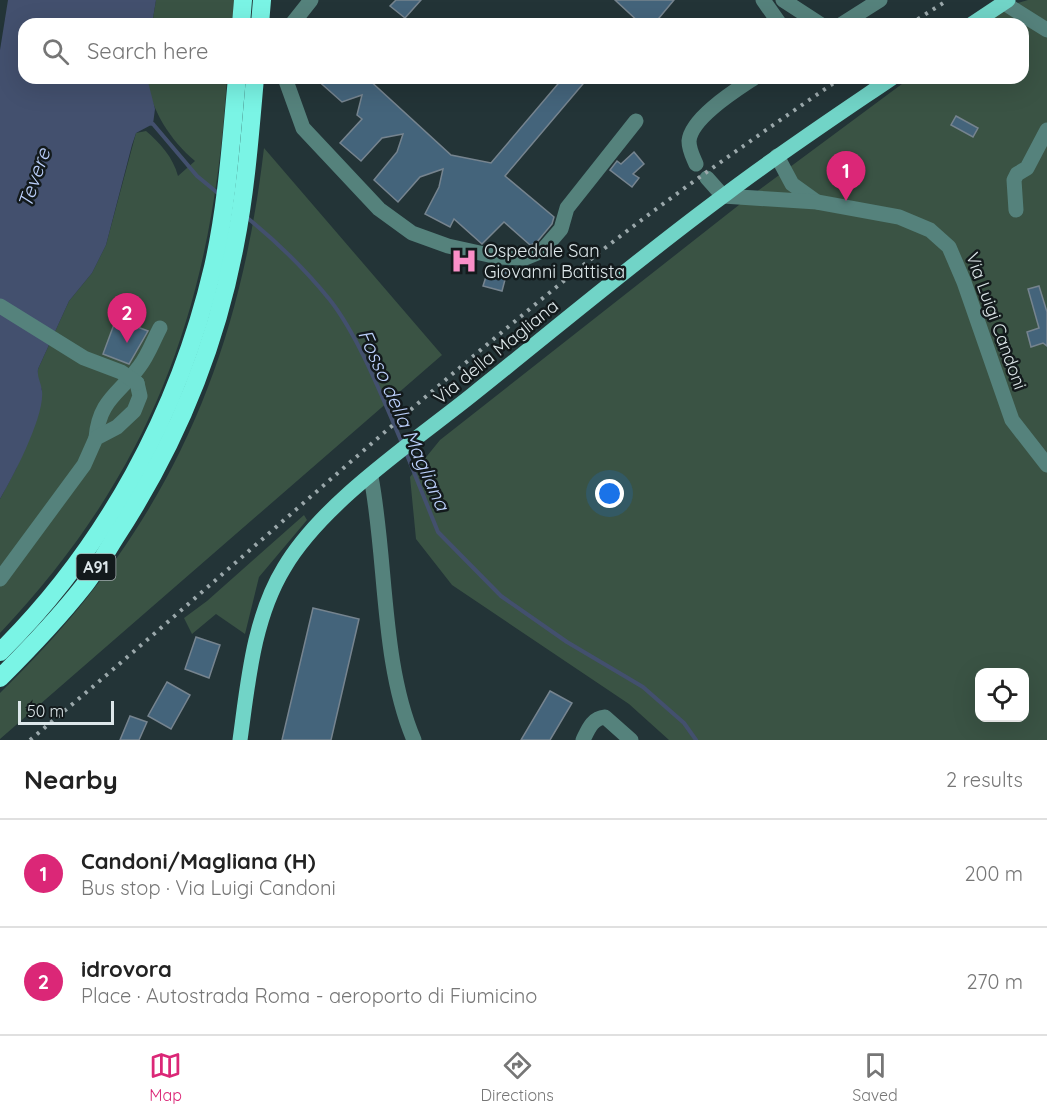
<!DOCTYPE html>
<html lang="en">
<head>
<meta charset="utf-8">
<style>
	:root { --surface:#fff; --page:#f6f6f6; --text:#222; --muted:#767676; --line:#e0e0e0; --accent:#db2777 }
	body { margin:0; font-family:Quicksand,sans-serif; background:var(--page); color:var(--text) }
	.controls { position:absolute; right:18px; bottom:18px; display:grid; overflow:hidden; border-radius:12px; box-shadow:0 6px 24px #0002 }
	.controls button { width:54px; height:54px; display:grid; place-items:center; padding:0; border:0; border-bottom:2px solid var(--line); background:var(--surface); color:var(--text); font:30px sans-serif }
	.scale { position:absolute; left:18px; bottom:15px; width:96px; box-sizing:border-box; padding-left:6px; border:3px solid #dde7ea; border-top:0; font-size:16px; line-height:21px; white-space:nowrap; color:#dde7ea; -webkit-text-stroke:4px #131a1c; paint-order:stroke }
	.you { position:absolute; left:610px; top:494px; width:21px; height:21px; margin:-15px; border:4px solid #fff; border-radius:50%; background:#1a73e8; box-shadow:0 0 0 9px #1a73e833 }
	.badge { display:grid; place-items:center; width:39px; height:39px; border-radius:50%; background:var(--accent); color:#fff; font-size:20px; font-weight:700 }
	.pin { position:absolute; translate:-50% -50px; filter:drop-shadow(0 2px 3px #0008) }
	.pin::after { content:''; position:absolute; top:32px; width:21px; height:18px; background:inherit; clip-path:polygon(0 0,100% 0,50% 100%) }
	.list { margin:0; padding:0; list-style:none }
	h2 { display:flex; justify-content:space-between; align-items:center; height:78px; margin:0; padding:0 24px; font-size:26px }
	h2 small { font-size:20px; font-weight:400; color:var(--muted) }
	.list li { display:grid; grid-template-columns:39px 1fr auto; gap:18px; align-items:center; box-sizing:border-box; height:108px; padding:0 24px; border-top:2px solid var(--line) }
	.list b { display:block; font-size:22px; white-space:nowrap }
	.list p { margin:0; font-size:20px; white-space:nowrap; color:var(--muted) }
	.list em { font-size:20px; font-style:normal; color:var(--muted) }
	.icon { flex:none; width:33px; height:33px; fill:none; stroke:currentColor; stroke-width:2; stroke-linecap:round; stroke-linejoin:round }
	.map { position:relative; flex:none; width:1047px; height:740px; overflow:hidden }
	.search { position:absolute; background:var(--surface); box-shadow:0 6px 24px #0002; left:18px; right:18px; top:18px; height:66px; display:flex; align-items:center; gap:15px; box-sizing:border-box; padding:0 21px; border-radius:18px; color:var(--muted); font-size:22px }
	.sheet { height:294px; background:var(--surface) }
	nav { display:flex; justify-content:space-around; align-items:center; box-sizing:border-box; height:84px; border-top:2px solid var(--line); background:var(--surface); font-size:16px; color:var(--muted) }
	nav a { display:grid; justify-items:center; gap:3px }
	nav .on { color:var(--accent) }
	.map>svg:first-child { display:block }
	.green { fill:#3a5344; fill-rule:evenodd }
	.water { fill:#43506e }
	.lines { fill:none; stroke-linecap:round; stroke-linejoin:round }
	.stream { stroke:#43506e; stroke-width:4 }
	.building { fill:#44647b; stroke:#76848f; stroke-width:1.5 }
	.minor { stroke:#55827c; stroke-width:15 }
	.major { stroke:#71d4c7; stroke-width:15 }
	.highway { stroke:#7af4e5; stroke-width:18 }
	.rail { stroke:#9ba8ab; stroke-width:4; stroke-dasharray:3 6; stroke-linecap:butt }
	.minor-bridge { stroke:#55827c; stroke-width:15 }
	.labels { text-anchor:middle; stroke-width:5; stroke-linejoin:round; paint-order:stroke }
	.shield { fill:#131a1c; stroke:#a0aaac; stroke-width:1.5 }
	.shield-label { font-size:16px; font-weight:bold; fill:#dde7ea }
	.poi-label { font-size:18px; fill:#dde7ea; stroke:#131a1c; text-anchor:start }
	.street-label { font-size:18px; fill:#dde7ea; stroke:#131a1c }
	.water-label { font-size:20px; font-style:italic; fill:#bcd0fc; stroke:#131a1c }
</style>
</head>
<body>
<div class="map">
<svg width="1047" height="740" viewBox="0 0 1047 740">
	<rect width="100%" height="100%" fill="#233437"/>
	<g class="green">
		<path d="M156,0H234L232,24H152Z"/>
		<path d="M1028,0H1047V740H669L629,704L452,585L416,539L410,477L440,440L744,201L910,78H1023V24H983L1007,6ZM980,672H1024V718H980Z"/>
		<path d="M147,78H227C213,301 155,469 0,633V499L16,469L35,423L42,390L37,378L38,369L69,301L92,273L106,245L136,133L146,131C160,143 173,157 178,176L195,161C171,141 150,109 147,78Z"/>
		<path d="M264,148L442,355L0,739V693C162,536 238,371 264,148Z"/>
		<path d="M304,515L307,520L259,577L245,634L216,614L192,634L184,618L207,601Z"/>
	</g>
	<path class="water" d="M8,0H156L152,24H24V78H147L155,109L153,124L136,133L132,145L106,245L92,273L69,301L38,369C37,378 41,382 42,391C45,416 13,477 0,499V50Z"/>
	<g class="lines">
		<g class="stream">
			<path d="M149,123L153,124L197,176L219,194"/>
			<path d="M245,216C276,241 305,269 330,300C359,337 383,399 402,443"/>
			<path d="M405,450L438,532L501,596L567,642L643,687L684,723L696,740"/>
		</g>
	</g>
	<g class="building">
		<path d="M396,0H421L405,18L390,6Z"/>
		<path d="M615,0H674L654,24H641Z"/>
		<path d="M315,78H367L451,155L491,163L563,78H588L505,176L554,217L552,224L536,243L530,245L504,222L482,244L454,219L450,227L425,214L439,187L443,169L420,177L398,202L374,180L397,152L403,134L382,138L361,161L340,143L362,119L357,115L362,95L342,102Z"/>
		<path d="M956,116L978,128L973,137L951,125Z"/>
		<path d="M634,152L644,164L633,174L639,178L632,187L610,170L617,161L621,164Z"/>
		<path d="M489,267L507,272L502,291L483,286Z"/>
		<path d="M1039,286L1047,312V346L1043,343L1031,347L1027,332L1039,328L1028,289Z"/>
		<path d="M116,319L148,331L129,364L103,354Z"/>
		<path d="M313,608L359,619L331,740H282Z"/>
		<path d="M196,637L220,645L209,678L185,669Z"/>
		<path d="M167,682L190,695L171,729L148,716Z"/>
		<path d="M550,691L572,703L550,740H521Z"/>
		<path d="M130,716L147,722L139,740H120Z"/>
	</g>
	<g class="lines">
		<g class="minor">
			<path d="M763,0L780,24"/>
			<path d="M783,0L820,24"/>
			<path d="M1004,3L1047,30"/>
			<path d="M292,24L311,0"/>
			<path d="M842,24L880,0"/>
			<path d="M285,78L303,128L379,209L412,233L448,246L498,257L525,258L542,251L561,229L567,208L636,121"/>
			<path d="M777,156L792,184L817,202"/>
			<path d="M696,164C693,157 689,150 689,141C691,118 736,90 754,78"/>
			<path d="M707,178L723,196L817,202L899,217L930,230L949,247L964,282L1012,420L1047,465"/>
			<path d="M1016,210L1014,180L1017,174L1027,168L1047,130"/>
			<path d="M96,438C99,400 119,394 139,367C148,356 153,341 160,328"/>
			<path d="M371,477C387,561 381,663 414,740"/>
			<path d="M0,579L84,465L96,438L117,427L134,411L140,396L137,383"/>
			<path d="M583,740C588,730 592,718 605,717L631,740"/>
		</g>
		<g class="major">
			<path d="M972,24L1008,0"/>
			<path d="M240,740C248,683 253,619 284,568C322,503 412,443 472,395C556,328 639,258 726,194C780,153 836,116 892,78"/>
		</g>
		<g class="highway">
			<path d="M241,24L243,0"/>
			<path d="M260,24L262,0"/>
			<path d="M0,652C106,547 179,412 213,267C227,206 231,141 237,78"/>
			<path d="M0,678C29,649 57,620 83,587C95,572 105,554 115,538C174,448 215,351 235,245C246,190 250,134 255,78"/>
		</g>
		<g class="rail">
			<path d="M910,24L948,0"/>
			<path d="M30,740C210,589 382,429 565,280C653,208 747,143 841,78"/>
		</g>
		<path class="minor-bridge" d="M0,306L84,358L121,372L137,383"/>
	</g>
	<defs>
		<symbol id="hospital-bare" viewBox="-9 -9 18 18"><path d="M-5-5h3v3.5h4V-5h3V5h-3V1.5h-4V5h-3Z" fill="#fa8fc8" stroke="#131a1c" stroke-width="2.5" paint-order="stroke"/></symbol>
	</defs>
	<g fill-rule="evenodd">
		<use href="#hospital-bare" x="445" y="242" width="38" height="38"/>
	</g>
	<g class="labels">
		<rect class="shield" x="76.5" y="554" width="39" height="26" rx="4.5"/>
		<g class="shield-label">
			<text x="96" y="573">A91</text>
		</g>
		<g class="poi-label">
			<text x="484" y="257">Ospedale San<tspan x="484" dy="21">Giovanni Battista</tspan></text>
		</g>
		<g class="street-label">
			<text transform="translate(996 321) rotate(70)" y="6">Via Luigi Candoni</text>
			<text transform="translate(496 352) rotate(-39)" y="6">Via della Magliana</text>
		</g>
		<g class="water-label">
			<text transform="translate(34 178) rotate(-71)" y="7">Tevere</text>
			<text transform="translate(404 420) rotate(66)" y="7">Fosso della Magliana</text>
		</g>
	</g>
</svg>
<div class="controls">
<button><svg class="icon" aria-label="locate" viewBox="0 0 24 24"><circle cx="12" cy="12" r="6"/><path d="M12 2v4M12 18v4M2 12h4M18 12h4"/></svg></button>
</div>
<div class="scale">50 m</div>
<div class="you"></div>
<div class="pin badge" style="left:846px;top:201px">1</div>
<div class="pin badge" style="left:127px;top:343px">2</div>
<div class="search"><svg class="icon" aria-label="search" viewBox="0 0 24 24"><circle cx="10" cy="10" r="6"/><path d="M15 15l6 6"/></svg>Search here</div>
</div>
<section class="sheet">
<h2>Nearby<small>2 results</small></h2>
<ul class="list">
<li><span class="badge">1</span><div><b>Candoni/Magliana (H)</b><p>Bus stop · Via Luigi Candoni</p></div><em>200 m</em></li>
<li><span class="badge">2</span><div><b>idrovora</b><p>Place · Autostrada Roma - aeroporto di Fiumicino</p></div><em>270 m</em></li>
</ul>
</section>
<nav>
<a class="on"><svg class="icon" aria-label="map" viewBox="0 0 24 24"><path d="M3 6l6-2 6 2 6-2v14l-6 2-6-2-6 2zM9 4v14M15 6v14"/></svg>Map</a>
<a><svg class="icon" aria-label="directions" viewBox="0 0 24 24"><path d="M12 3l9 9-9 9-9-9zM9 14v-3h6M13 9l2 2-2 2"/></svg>Directions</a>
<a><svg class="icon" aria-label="saved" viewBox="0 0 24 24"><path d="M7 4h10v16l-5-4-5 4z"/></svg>Saved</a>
</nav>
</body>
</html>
